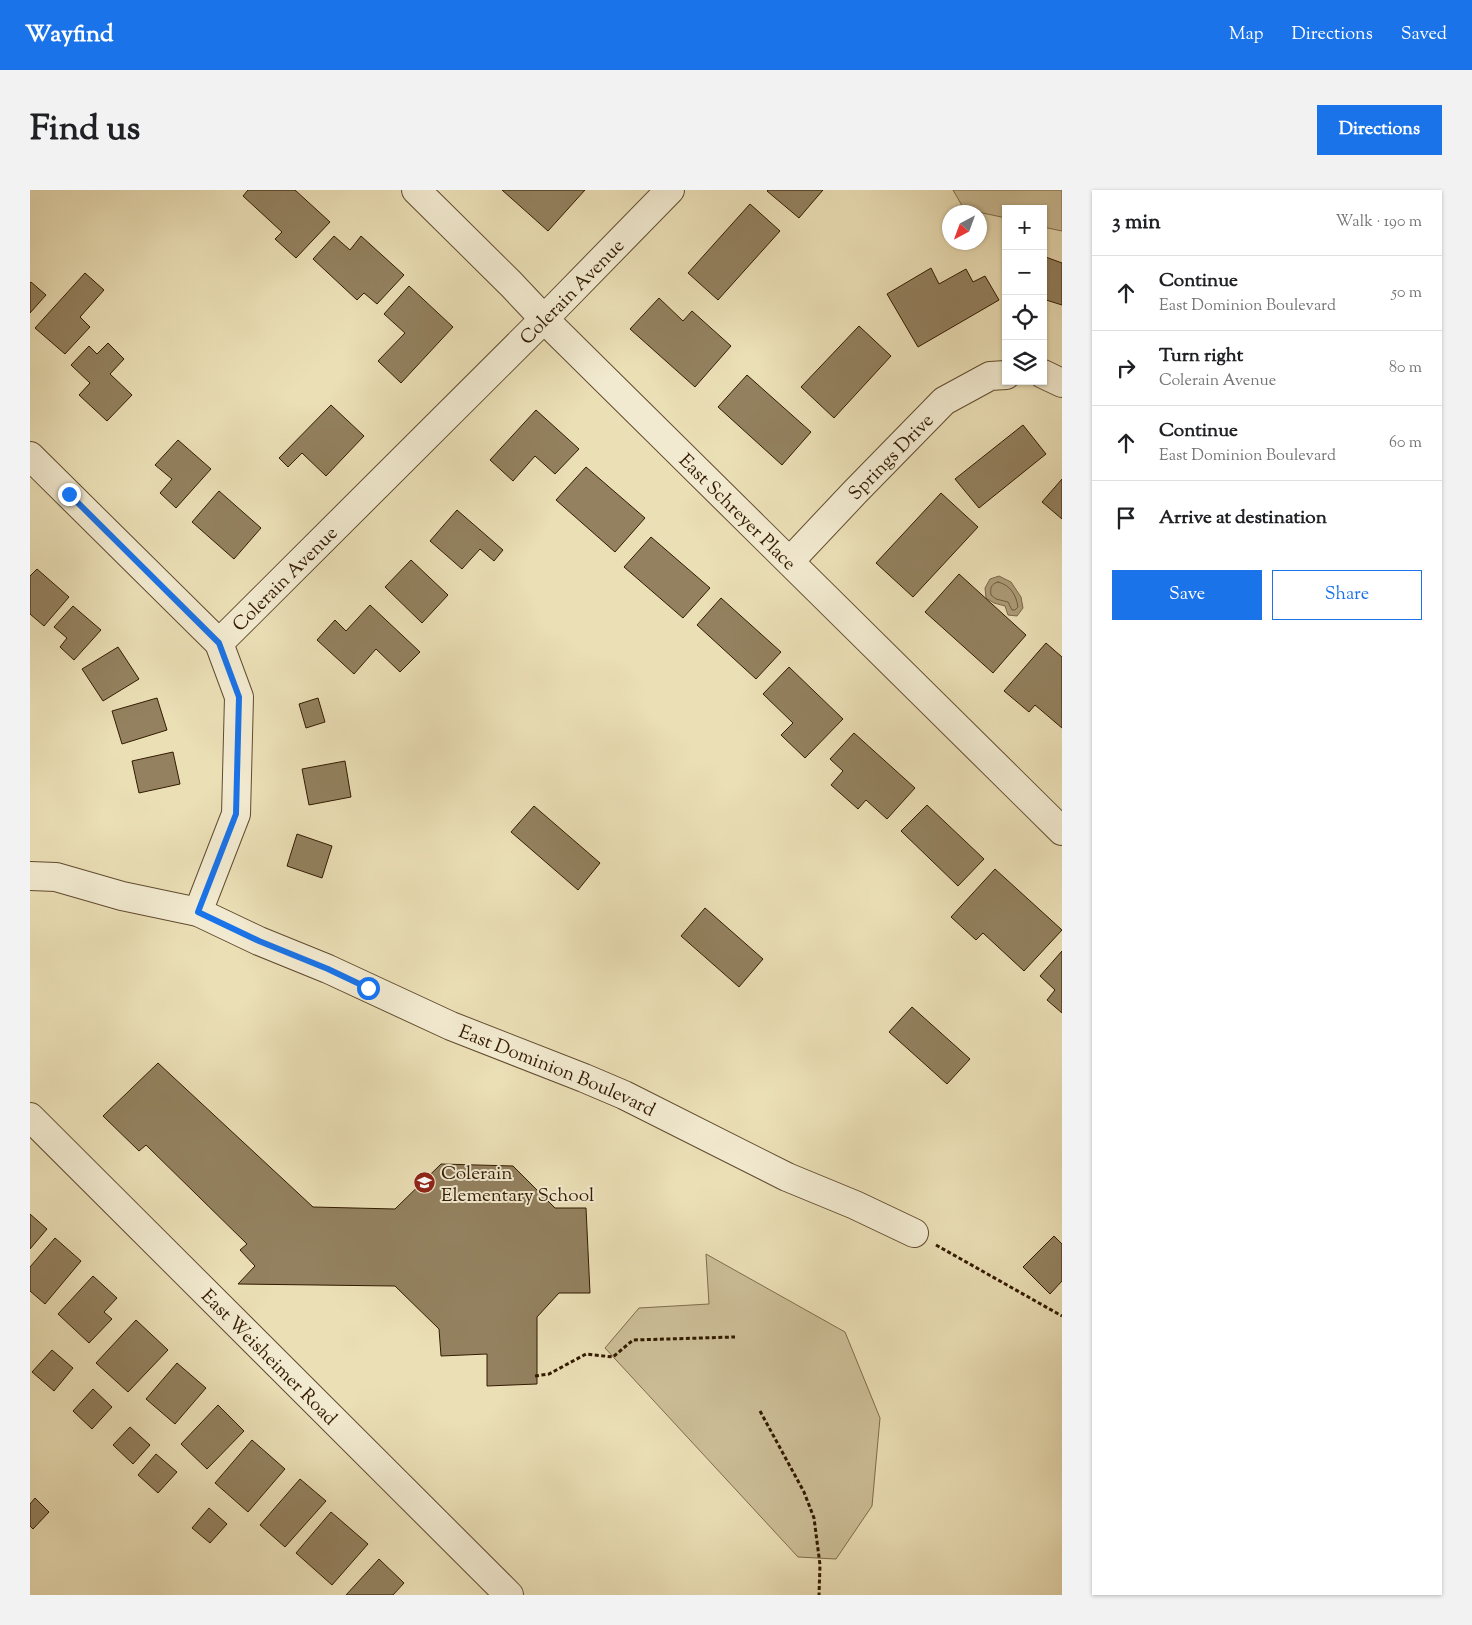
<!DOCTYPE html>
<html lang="en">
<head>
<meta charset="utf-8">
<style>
	:root { --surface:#fff; --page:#f2f2f2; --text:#202124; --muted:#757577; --line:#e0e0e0; --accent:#1a73e8 }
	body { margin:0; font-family:"Sorts Mill Goudy",serif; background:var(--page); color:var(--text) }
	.controls { position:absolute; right:15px; top:15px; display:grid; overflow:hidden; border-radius:0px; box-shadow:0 1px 4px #0004 }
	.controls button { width:45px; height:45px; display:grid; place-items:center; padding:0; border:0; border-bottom:1px solid var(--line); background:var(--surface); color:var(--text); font:25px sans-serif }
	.compass { position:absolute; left:912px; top:15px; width:45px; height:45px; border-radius:50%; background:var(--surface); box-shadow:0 1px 4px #0004; rotate:221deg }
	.stop { position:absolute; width:15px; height:15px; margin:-11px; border:4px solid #1a73e8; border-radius:50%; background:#fff }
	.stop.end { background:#1a73e8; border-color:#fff; box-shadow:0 1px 5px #0008 }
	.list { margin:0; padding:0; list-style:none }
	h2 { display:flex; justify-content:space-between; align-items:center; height:65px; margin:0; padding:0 20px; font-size:21px }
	h2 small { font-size:16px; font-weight:400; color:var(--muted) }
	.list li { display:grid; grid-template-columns:32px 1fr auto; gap:15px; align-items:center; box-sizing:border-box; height:75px; padding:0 20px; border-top:1px solid var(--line) }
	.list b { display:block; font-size:19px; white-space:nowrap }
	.list p { margin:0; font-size:16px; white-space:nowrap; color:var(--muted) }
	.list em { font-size:16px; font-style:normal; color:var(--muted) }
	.actions { display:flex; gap:10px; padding:15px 20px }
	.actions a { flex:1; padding:11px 0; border:1px solid var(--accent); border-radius:0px; text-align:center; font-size:18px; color:var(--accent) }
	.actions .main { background:var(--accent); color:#fff }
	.icon { flex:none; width:28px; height:28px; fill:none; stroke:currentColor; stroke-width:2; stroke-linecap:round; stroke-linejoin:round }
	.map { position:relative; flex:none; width:1032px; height:1405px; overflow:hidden; border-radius:0px }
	header { display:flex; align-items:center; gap:30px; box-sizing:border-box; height:70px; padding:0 25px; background:var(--accent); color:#fff }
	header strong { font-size:24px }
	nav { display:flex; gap:28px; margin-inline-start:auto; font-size:18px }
	.intro { display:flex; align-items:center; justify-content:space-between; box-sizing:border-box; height:120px; padding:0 30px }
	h1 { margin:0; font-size:35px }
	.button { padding:12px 22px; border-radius:0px; background:var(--accent); color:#fff; font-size:18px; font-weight:700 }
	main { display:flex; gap:30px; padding:0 30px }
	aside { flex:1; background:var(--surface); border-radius:0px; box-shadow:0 1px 4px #0004 }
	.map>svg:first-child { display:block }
	.green { fill:#ccbe97; stroke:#806c4c }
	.water { fill:#ac9c78; stroke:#7c6848 }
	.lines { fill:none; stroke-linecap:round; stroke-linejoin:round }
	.shore { stroke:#705c3c; stroke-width:1 }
	.building { fill:#93815f; stroke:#331b00 }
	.minor-casing { stroke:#614c2e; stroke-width:30 }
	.path { stroke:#331b00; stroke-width:3; stroke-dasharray:4 2.5; stroke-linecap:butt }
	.minor { stroke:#f2ead0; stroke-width:28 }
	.route { stroke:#1a73e8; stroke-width:6 }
	.labels { text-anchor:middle; stroke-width:4; stroke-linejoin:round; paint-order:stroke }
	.street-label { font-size:19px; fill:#331b00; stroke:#f2ead0 }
	.poi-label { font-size:19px; fill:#331b00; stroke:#f2ead0; text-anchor:start }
</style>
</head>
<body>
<header>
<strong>Wayfind</strong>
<nav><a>Map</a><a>Directions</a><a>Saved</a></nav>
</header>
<div class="intro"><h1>Find us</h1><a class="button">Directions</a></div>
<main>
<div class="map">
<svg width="1032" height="1405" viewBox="0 0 1032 1405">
	<rect width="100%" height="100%" fill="#ebdfb6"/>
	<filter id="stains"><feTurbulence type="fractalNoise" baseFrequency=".004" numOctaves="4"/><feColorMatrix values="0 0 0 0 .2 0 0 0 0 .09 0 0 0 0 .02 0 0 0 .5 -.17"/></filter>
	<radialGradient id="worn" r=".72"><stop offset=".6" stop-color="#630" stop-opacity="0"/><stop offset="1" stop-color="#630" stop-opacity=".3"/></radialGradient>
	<g class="green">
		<path d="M923,0H1032V41L1013,37V19H976V28L934,19Z"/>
		<path d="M676,1064L815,1142L850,1228L842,1316L806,1369L768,1367L575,1158L609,1118L679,1114Z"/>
	</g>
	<path class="water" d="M969,386L981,392L991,407L993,418L987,426L978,425L975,416L964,413L956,408L955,398L960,389Z"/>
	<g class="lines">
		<path class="shore" d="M968,392C980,395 986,404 988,417L985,420H982L978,412L966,409L961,405C960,398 961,394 968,392Z"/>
	</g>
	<g class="building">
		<path d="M218,0H265L300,32L266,68L245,49L252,42L213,6Z"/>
		<path d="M472,0H555L518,41Z"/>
		<path d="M738,0H793L769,28L737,1Z"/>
		<path d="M720,14L750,41L688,110L658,83Z"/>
		<path d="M304,46L320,60L331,46L374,85L347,114L334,103L327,110L283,69Z"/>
		<path d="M1013,66L1032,73V115L1013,109Z"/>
		<path d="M901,78L909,94L936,79L943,92L955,86L969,110L888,157L857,104Z"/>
		<path d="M55,83L74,100L50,127L60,137L35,164L5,138Z"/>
		<path d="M1,92L16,105L0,123V93Z"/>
		<path d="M379,96L423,137L371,193L348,171L375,143L354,124Z"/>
		<path d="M629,108L653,131L662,121L701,156L665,197L600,139Z"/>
		<path d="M829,136L861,166L804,228L771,197Z"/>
		<path d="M78,153L94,169L80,184L102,205L77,231L49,205L60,193L41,175L59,156L67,164Z"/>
		<path d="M717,185L781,242L752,275L688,217Z"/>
		<path d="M301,215L334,246L296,286L272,263L258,277L249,268Z"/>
		<path d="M506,220L549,259L525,284L505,266L483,291L460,270Z"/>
		<path d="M993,235L1016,264L949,318L925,289Z"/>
		<path d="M148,250L181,279L146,318L130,303L142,289L125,275Z"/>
		<path d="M556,277L615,328L585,362L526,310Z"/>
		<path d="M1032,289V329L1012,312Z"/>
		<path d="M189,301L231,338L204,369L162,332Z"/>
		<path d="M911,303L948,337L883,407L846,373Z"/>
		<path d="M427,320L473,360L464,371L450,359L432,379L400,351Z"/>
		<path d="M621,347L680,398L653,428L594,377Z"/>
		<path d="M381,370L418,405L392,433L355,397Z"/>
		<path d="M7,379L39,407L14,436L0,424V386Z"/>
		<path d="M929,384L996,445L963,483L895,422Z"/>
		<path d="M691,408L751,462L726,489L667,435Z"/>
		<path d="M340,415L390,462L370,482L346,459L324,484L287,450L305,430L316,441Z"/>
		<path d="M43,416L71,440L44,470L30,457L37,448L24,437Z"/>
		<path d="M1016,453L1032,467V538L1005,515L999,522L974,501Z"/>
		<path d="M88,457L109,489L73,511L52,479Z"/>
		<path d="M759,477L813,529L775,568L751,545L763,533L733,504Z"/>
		<path d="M127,508L137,540L92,554L82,521Z"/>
		<path d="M288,508L295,532L276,538L269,514Z"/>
		<path d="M824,543L885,598L857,629L836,610L828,619L801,595L813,581L800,569Z"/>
		<path d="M143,562L150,594L109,603L102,571Z"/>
		<path d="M315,571L321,607L279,615L272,579Z"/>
		<path d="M897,615L954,669L928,696L871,641Z"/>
		<path d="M504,616L570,673L548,700L481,642Z"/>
		<path d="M267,644L302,656L292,688L257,676Z"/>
		<path d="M965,679L1032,740L994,781L953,743L946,750L921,727Z"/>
		<path d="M675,718L733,769L709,797L651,746Z"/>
		<path d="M1032,761V823L1017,810L1025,800L1010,786Z"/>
		<path d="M882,817L940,869L917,894L859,842Z"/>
		<path d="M128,873L283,1017L365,1019L411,974L483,976L525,1018H556L560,1103H529L507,1127V1194L457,1196V1164L411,1166L409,1139L365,1096L208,1094L225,1076L210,1060L217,1054L116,955L109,961L73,926Z"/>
		<path d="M0,1024L17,1039L0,1059Z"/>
		<path d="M1024,1046L1032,1054V1091L1020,1104L993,1077Z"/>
		<path d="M25,1048L51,1071L15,1114L0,1101V1077Z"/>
		<path d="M63,1086L87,1108L74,1122L82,1129L59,1153L28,1124Z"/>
		<path d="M106,1130L138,1160L98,1202L66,1173Z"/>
		<path d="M22,1160L43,1178L24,1201L2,1182Z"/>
		<path d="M147,1173L176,1198L145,1234L116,1209Z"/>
		<path d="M63,1199L82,1217L62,1239L43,1221Z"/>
		<path d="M188,1215L214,1241L177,1279L151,1254Z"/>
		<path d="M100,1237L120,1255L103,1274L83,1255Z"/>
		<path d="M222,1250L255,1279L218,1322L185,1293Z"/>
		<path d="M126,1264L147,1282L128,1303L108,1285Z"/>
		<path d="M270,1289L296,1311L255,1357L230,1335Z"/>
		<path d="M5,1308L19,1322L3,1339L0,1336V1314Z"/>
		<path d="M179,1318L197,1334L180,1353L162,1338Z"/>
		<path d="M301,1322L338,1354L302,1395L266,1363Z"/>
		<path d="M349,1369L374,1393L363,1405H316Z"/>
	</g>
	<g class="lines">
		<defs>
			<g id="minor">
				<path id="s1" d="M386,0L481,94L514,129L1032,641"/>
				<path d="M1013,184L1032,193"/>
				<path d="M0,266L189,453L209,507L206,624L168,722"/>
				<path id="s2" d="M760,371L825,302L914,211L960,186L976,185"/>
				<path id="s3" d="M189,453L514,129L640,0"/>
				<path id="s4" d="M0,686L26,687L92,706L168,722L229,751L298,779L421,836L554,888L594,905L757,987L825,1015L884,1043"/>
				<path id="s5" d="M0,927L479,1405"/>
			</g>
		</defs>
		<use href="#minor" class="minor-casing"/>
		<g class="path">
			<path d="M906,1055L1032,1126"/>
			<path d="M505,1186L519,1184L556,1164L583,1167L603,1150L705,1147"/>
			<path d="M730,1221L774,1302L784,1328L790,1375L789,1405"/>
		</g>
		<use href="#minor" class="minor"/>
	</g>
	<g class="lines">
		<path class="route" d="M39,304L189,453L209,507L206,624L168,722L229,751L298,779L338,798"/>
	</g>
	<defs>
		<symbol id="school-disc" viewBox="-11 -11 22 22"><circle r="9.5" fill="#8f2418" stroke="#f2ead0"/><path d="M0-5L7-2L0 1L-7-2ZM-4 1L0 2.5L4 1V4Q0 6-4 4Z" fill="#fff"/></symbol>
	</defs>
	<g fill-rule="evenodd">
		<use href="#school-disc" x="382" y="980" width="25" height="25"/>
	</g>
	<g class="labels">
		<g class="street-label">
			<text dy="7" stroke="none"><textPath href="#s3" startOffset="498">Colerain Avenue</textPath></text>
			<text dy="7" stroke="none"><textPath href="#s2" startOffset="145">Springs Drive</textPath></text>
			<text dy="7" stroke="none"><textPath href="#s1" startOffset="455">East Schreyer Place</textPath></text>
			<text dy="7" stroke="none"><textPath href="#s3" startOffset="92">Colerain Avenue</textPath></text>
			<text dy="7" stroke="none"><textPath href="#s4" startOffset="565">East Dominion Boulevard</textPath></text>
			<text dy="7" stroke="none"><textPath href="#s5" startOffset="339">East Weisheimer Road</textPath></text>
		</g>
		<g class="poi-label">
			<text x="411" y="989">Colerain<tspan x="411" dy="22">Elementary School</tspan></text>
		</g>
	</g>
	<rect width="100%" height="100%" filter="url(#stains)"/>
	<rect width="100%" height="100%" fill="url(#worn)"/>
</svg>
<div class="controls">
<button>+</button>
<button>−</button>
<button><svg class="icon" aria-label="locate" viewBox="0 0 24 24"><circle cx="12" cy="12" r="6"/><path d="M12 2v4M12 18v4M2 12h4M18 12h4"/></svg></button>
<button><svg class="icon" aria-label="layers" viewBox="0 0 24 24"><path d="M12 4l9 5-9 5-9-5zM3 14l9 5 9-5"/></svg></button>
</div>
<svg class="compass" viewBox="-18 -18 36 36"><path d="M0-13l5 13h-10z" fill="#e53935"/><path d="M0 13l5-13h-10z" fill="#757577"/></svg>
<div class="stop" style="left:338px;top:798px"></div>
<div class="stop end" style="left:39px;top:304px"></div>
</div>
<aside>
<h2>3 min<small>Walk · 190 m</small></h2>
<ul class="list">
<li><svg class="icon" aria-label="ahead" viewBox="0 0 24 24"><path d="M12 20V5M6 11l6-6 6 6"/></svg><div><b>Continue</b><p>East Dominion Boulevard</p></div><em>50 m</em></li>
<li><svg class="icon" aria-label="right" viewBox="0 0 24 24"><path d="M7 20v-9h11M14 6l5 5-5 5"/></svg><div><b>Turn right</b><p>Colerain Avenue</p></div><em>80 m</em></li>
<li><svg class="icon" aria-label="ahead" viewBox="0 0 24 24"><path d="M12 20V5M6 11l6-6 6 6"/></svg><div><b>Continue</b><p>East Dominion Boulevard</p></div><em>60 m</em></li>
<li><svg class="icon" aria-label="arrive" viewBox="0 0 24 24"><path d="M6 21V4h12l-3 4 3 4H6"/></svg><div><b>Arrive at destination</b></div></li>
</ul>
<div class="actions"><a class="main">Save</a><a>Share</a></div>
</aside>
</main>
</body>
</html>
